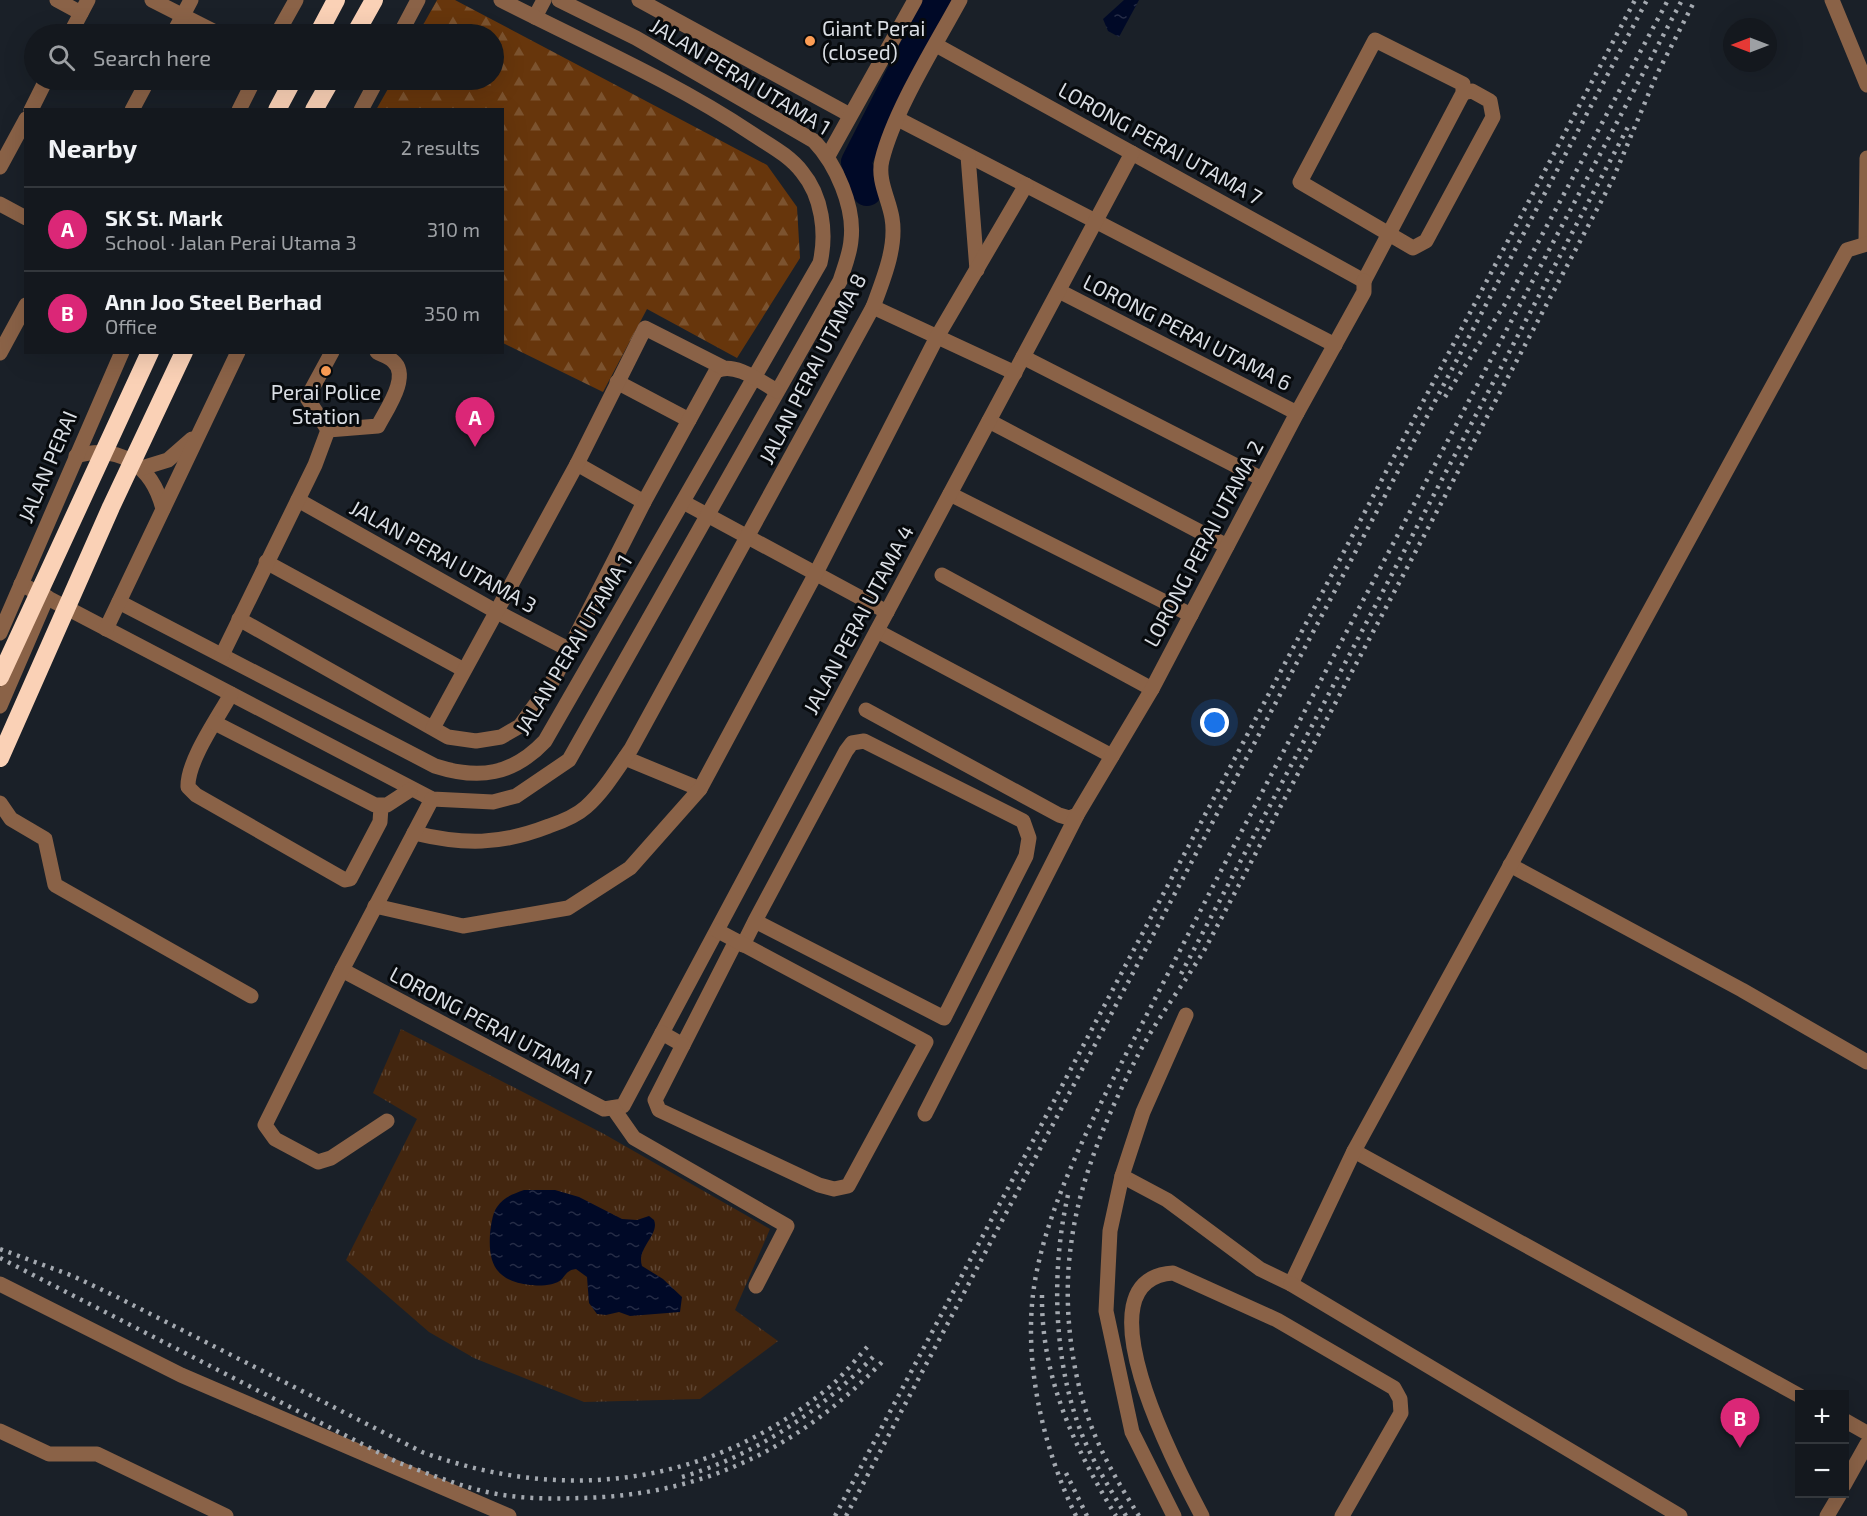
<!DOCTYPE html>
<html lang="en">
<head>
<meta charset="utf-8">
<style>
	:root { --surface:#14181e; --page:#1d2127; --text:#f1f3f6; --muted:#9da0a4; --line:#33373c; --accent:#db2777 }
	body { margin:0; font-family:"Exo 2",sans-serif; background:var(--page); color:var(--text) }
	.controls { position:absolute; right:18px; bottom:18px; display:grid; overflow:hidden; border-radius:0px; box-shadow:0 6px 24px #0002 }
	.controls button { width:54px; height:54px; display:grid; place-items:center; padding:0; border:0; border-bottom:2px solid var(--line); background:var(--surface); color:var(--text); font:30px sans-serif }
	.compass { position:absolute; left:1723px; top:18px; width:54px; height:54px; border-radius:50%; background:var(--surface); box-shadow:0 6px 24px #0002; rotate:270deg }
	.you { position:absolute; left:1215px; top:723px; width:21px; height:21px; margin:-15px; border:4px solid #fff; border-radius:50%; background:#1a73e8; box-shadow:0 0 0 9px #1a73e833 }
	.badge { display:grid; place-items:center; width:39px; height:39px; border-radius:50%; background:var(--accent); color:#fff; font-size:20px; font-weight:700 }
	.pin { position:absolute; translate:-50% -50px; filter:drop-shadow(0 2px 3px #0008) }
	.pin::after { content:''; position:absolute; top:32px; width:21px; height:18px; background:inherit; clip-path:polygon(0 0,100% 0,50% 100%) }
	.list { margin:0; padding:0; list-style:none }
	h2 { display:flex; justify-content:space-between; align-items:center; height:78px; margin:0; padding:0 24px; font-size:26px }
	h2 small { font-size:20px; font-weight:400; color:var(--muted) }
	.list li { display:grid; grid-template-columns:39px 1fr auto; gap:18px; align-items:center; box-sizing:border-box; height:84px; padding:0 24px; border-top:2px solid var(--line) }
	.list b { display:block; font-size:22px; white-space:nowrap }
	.list p { margin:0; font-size:20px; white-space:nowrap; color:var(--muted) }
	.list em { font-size:20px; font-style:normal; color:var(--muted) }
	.icon { flex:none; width:33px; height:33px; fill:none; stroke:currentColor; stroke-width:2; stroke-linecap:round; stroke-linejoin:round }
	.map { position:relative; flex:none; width:1867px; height:1516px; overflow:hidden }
	.search { position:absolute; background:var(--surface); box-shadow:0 6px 24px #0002; left:24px; top:24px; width:480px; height:66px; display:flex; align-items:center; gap:15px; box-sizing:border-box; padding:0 21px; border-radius:33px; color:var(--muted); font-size:22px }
	.panel { position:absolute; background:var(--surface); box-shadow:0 6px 24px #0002; left:24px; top:108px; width:480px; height:246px; border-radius:0px }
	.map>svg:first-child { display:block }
	.forest { fill:url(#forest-firs) }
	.park { fill:url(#park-tufts) }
	.water { fill:url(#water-ripples) }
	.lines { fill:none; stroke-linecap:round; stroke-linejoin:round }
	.river { stroke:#000927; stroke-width:30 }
	.minor { stroke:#8a6247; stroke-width:15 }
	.highway { stroke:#fad1b6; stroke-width:18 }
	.rail { stroke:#a4a9b0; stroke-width:4.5; stroke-dasharray:3 6; stroke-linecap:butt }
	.highway-bridge { stroke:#fad1b6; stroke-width:18 }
	.poi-dot { fill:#fd9d54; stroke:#070a0d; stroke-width:2 }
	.labels { text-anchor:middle; stroke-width:6; stroke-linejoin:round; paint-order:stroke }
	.poi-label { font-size:21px; fill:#dadee4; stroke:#070a0d; text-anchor:start }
	.street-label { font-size:21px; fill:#dadee4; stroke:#070a0d }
</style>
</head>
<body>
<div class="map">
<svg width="1867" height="1516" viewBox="0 0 1867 1516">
	<defs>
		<pattern id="forest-firs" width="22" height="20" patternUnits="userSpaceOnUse" patternTransform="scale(1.5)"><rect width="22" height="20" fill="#67360c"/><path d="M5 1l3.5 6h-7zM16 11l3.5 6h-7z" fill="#7c532f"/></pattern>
		<pattern id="park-tufts" width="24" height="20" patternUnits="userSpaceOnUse" patternTransform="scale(1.5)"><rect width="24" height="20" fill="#43260f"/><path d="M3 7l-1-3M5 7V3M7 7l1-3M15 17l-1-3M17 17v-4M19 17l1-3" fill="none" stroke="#5e4532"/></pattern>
		<pattern id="water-ripples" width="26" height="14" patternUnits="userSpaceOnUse" patternTransform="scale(1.5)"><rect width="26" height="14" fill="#000927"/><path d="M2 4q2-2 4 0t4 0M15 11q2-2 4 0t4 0" fill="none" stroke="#252c46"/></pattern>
	</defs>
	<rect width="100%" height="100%" fill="#1a2028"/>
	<path class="forest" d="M437,0H455L767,165L797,207L800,258L737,358L647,309L603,392L503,343L502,110H376L393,80H494V34H418Z"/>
	<path class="park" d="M401,1029L604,1134L770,1229L735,1310L778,1341L700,1399L584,1402L474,1358L429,1332L346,1260L417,1119L373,1093Z"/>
	<g class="water">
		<path d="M1124,0H1139L1119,37L1108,31L1103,19Z"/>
		<path d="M524,1190H555L579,1197L622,1219L637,1220L649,1216L654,1220C660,1235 636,1248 642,1266L663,1279L682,1297L680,1312L630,1316L619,1312L606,1315L597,1314L589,1303L587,1277L576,1269C568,1270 567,1273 562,1279C555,1286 539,1286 530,1285C497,1281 488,1265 490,1234C491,1226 492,1214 497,1207C504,1197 513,1194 524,1190Z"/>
	</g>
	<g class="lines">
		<path class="river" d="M867,191L856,162L939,0"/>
		<g class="minor">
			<path d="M57,0L81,13"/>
			<path d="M152,0L219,34"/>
			<path d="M639,0L850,115"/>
			<path d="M1832,0L1867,85"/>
			<path d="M535,17L544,0"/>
			<path d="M70,34L88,0"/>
			<path d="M173,34L191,0"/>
			<path d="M277,34L296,0"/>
			<path d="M400,34L418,0"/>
			<path d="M936,45L1364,281"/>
			<path d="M31,110L46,80"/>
			<path d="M132,110L148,80"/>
			<path d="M239,110L254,80"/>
			<path d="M361,110L377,80"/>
			<path d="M898,119L1335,345"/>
			<path d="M828,156L915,0"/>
			<path d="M968,156L977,270"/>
			<path d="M0,167L26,119"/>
			<path d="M0,204L26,218"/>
			<path d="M1866,243L1867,158"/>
			<path d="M1364,281L1463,93V84L1375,40L1300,182L1413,248L1426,241L1493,117L1490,101L1472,91L1463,93"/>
			<path d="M1059,291L1297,413"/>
			<path d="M873,307L1015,373"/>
			<path d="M332,352L307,398L328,430L378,426C386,410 411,376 393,361C389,357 382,355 377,352"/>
			<path d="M0,353L26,305"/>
			<path d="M1023,357L1262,479"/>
			<path d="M617,382L689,420"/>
			<path d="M989,421L1227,546"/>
			<path d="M76,456C119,444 152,465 163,509"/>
			<path d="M577,464L644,502"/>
			<path d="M142,468L168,460L192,439"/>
			<path d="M950,494L1191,615"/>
			<path d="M298,500L497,612L568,649"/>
			<path d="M683,502L887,612"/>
			<path d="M266,562L464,670"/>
			<path d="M942,575L1152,689"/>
			<path d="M21,584L432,799L493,802L516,796L569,760L840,281C844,268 850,254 851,240C855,207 836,164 814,141L636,38L559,0"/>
			<path d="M119,602L435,766C479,780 513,775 545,741L820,263C827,233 822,196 802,172C789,155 769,145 751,133C673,81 585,43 501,0"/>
			<path d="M239,619L448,737L476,741L501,737L520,726L554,679L644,502L716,371C735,361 761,382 777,391"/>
			<path d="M106,629L238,352"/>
			<path d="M877,631L1112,756"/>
			<path d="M0,633L122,352"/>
			<path d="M222,655L315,465L328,430"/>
			<path d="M231,694C218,718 187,761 188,787L196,795L345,880L350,879L380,822L381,807"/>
			<path d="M0,706L47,597"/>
			<path d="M866,710L1059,815L1069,818L1077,815L1152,689L1297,413L1364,292V281"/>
			<path d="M215,723L375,805H387L410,790"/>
			<path d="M433,728L577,464L645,328L722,367"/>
			<path d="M625,758L700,789"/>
			<path d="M0,803L11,819L45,839L55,885L251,996"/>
			<path d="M414,833C464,845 500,845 549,826C561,822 576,816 586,807C604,791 617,769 631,749L873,307C883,280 897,247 892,218C889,199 877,180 882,160C894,111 935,46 960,0"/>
			<path d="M1510,865L1742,990L1867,1062"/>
			<path d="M375,906L463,926L568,908L630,868L700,789L816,573L937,337L1026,185"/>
			<path d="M743,945L755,921L846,751L852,743L864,741L1023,821L1029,838L1026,856L944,1018L755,921"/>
			<path d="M342,970L604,1109L623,1106L1132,153"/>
			<path d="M662,1033L683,1045L736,941"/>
			<path d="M683,1045L655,1100L659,1110L819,1185L834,1189L848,1186L926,1042L718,931"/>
			<path d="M613,1108L634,1138L787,1226L756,1286"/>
			<path d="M925,1114L1077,815"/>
			<path d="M387,1121L331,1158L318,1162L275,1139L265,1125L342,970L432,799"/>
			<path d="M1354,1151L1800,1396"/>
			<path d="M1122,1176L1167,1200L1260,1269L1291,1284L1354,1151L1847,250L1867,244"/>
			<path d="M0,1284L181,1375L509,1516"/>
			<path d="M1291,1284L1680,1516"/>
			<path d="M1844,1420L1867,1433"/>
			<path d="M0,1431L49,1454H97L226,1516"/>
			<path d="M1844,1485L1867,1444"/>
			<path d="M1174,1516L1132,1432L1106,1311L1110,1231L1122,1176L1143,1112L1186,1015"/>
			<path d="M1202,1516C1181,1476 1074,1279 1173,1273L1277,1320L1394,1388L1400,1399L1401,1413L1342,1516"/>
			<path d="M1827,1516L1840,1494"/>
		</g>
		<g class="highway">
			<path d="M318,34L336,0"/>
			<path d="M355,34L374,0"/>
			<path d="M277,110L293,80"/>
			<path d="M314,110L331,80"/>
		</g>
		<g class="rail">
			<path d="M1445,397L1505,304L1668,0"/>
			<path d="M1181,974L1629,125"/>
			<path d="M1068,1195C1052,1265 1053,1349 1076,1418C1087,1453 1108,1485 1126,1516"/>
			<path d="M0,1249L73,1276L117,1297L422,1452C567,1505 713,1485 832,1385C845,1373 857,1358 869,1345"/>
			<path d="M0,1258L397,1462C427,1473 456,1485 487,1492C518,1499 551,1499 582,1498C704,1495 799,1448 883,1361"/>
			<path d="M1042,1295C1041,1377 1074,1447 1116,1516"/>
			<path d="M1066,1473L1087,1516"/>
			<path d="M682,1477C758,1454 822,1410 876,1354"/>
			<path d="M835,1516L1635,0"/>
			<path d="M846,1516L1647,0"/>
			<path d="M1076,1516C1043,1448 1023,1362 1034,1287C1047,1200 1102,1100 1143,1022C1170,970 1197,917 1224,865C1375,576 1529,288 1682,0"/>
			<path d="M1139,1516C1120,1486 1101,1454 1089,1420C1070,1366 1063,1301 1071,1245C1079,1179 1109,1111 1139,1053C1158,1017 1184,984 1205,949L1613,179L1656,76L1695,0"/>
		</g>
		<g class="highway-bridge">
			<path d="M0,677L150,352"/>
			<path d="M0,758L111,507L184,352"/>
		</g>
	</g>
	<g class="poi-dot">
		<circle cx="810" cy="41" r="6"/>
		<circle cx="326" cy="371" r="6"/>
	</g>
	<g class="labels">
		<g class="poi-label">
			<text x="822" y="36">Giant Perai<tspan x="822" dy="24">(closed)</tspan></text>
			<text x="326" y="400" text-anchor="middle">Perai Police<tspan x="326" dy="24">Station</tspan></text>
		</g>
		<g class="street-label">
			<text transform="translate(740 77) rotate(31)" y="7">JALAN PERAI UTAMA 1</text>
			<text transform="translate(1160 144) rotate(29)" y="7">LORONG PERAI UTAMA 7</text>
			<text transform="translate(1187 333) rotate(27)" y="7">LORONG PERAI UTAMA 6</text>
			<text transform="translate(813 369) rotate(-63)" y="7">JALAN PERAI UTAMA 8</text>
			<text transform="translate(48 467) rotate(-67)" y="7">JALAN PERAI</text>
			<text transform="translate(1204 544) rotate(-62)" y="7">LORONG PERAI UTAMA 2</text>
			<text transform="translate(443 557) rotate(29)" y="7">JALAN PERAI UTAMA 3</text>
			<text transform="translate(859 620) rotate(-62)" y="7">JALAN PERAI UTAMA 4</text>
			<text transform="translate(574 645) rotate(-59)" y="7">JALAN PERAI UTAMA 1</text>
			<text transform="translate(491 1026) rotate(28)" y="7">LORONG PERAI UTAMA 1</text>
		</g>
	</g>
</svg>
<div class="controls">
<button>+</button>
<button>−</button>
</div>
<svg class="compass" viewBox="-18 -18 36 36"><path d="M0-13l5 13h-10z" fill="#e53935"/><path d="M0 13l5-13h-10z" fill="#9da0a4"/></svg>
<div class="you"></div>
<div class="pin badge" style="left:475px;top:447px">A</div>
<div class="pin badge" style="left:1740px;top:1448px">B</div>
<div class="search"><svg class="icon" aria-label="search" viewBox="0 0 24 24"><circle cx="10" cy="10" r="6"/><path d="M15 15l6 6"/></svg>Search here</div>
<section class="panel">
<h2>Nearby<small>2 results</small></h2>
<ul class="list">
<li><span class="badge">A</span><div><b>SK St. Mark</b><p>School · Jalan Perai Utama 3</p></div><em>310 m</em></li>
<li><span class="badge">B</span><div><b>Ann Joo Steel Berhad</b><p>Office</p></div><em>350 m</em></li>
</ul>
</section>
</div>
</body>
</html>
